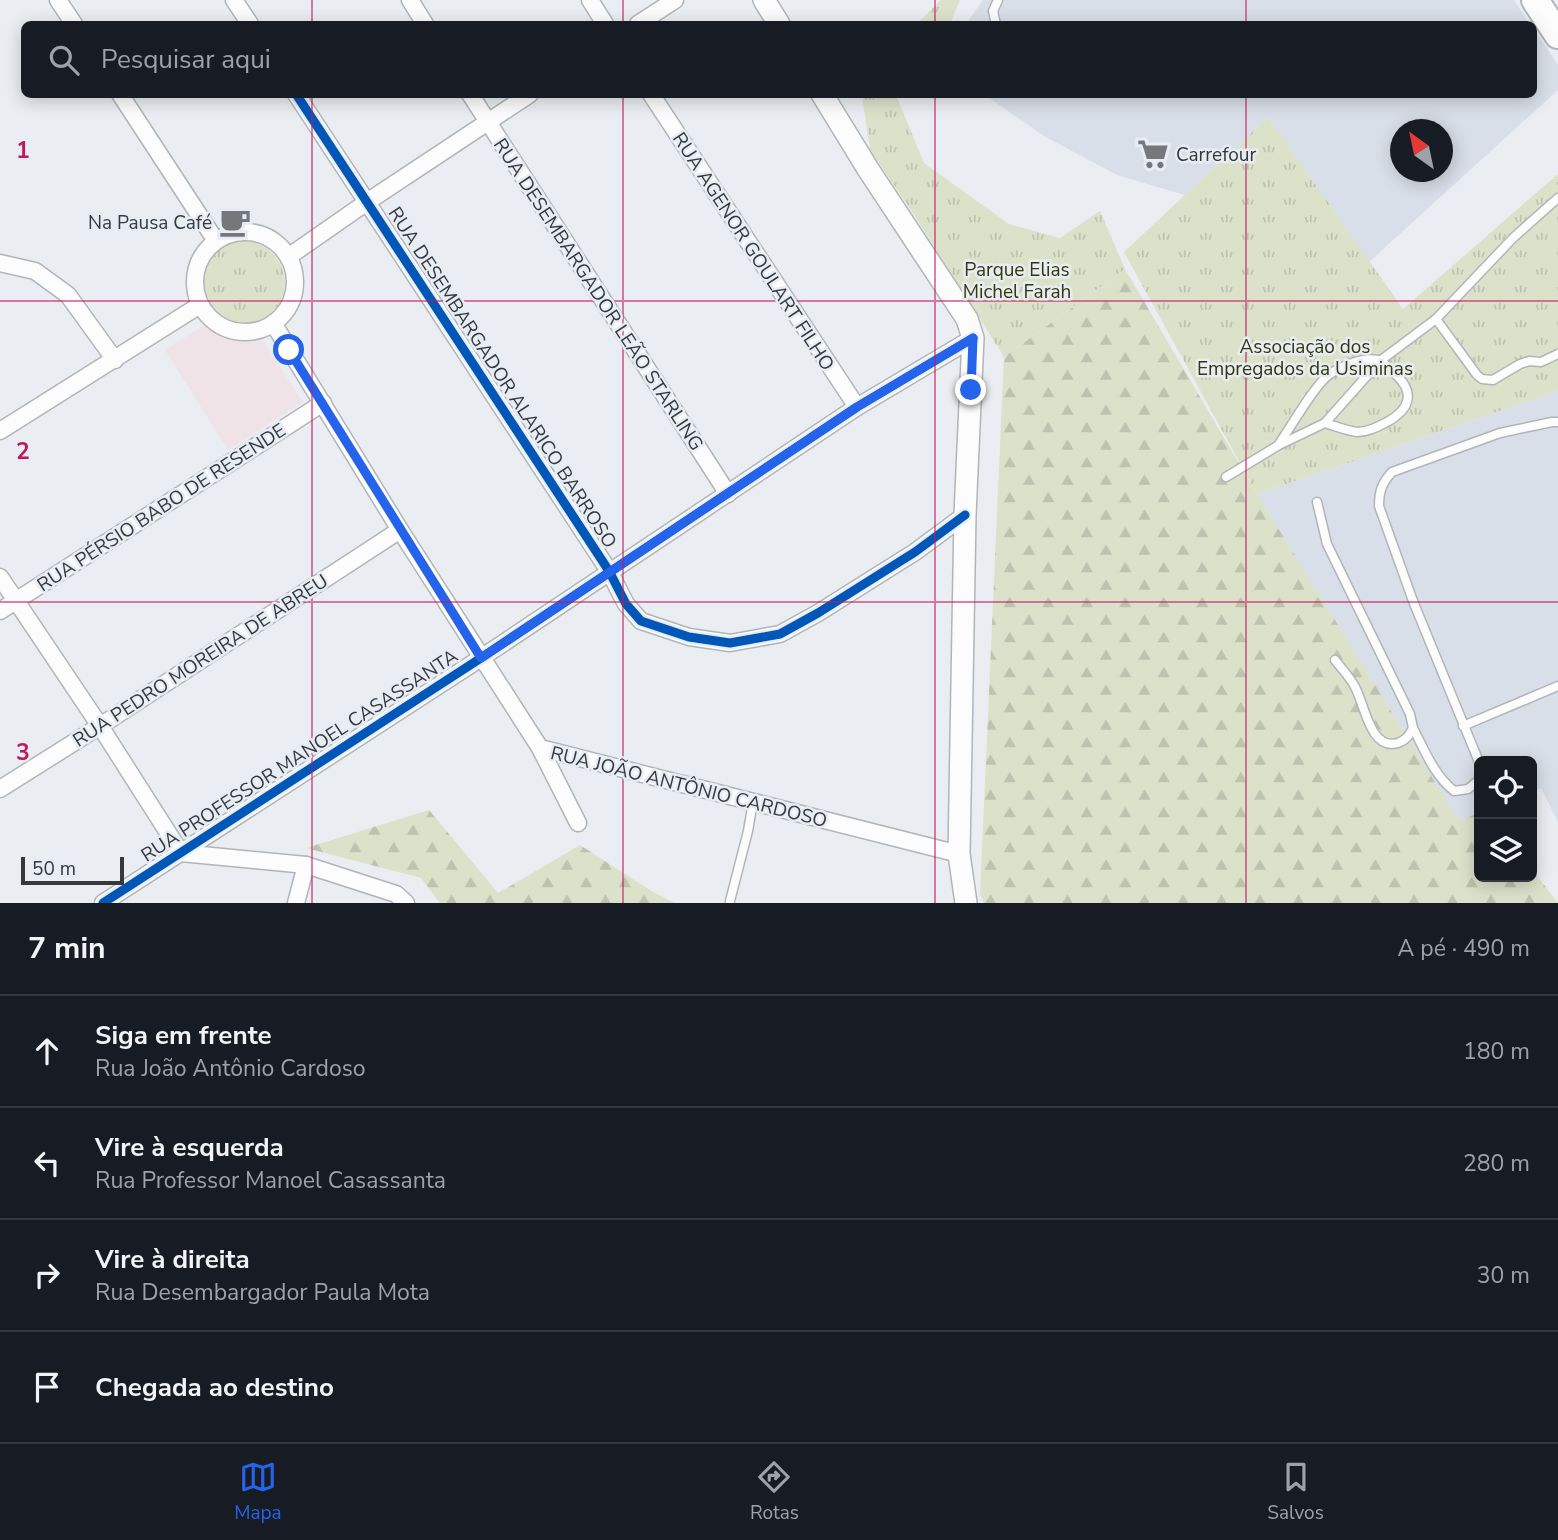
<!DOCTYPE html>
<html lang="pt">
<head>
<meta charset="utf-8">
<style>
	:root { --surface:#171b24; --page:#20242c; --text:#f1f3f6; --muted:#9ea1a6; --line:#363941; --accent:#2563eb }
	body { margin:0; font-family:"Nunito Sans",sans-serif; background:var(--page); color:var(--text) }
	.controls { position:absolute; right:21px; bottom:21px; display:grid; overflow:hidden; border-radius:10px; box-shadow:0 4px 18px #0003 }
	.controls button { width:63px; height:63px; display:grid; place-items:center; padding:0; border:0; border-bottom:2px solid var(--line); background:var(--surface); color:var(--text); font:35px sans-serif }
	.compass { position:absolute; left:1390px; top:119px; width:63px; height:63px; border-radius:50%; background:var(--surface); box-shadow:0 4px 18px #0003; rotate:327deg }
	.scale { position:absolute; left:21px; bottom:18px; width:103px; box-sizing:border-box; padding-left:7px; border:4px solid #36383b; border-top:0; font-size:19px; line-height:24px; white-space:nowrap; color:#36383b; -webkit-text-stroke:5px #e7edf4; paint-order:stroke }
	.stop { position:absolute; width:21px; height:21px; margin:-16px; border:5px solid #2563eb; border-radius:50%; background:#fff }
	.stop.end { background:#2563eb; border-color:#fff; box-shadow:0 2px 7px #0008 }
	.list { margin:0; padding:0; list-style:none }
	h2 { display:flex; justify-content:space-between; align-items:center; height:91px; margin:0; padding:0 28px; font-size:30px }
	h2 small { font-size:23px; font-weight:400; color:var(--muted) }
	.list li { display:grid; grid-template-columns:46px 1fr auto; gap:21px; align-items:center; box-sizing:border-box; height:112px; padding:0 28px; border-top:2px solid var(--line) }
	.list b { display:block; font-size:26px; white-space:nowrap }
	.list p { margin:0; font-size:23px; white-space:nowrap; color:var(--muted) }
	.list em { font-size:23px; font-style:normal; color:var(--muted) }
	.icon { flex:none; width:38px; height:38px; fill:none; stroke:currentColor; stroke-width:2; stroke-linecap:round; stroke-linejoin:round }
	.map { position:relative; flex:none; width:1558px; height:903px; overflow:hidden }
	.search { position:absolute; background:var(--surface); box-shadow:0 4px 18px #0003; left:21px; right:21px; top:21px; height:77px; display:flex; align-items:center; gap:18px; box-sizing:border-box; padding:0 24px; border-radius:10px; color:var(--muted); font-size:26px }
	.sheet { height:539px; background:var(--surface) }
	nav { display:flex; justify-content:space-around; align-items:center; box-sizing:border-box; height:98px; border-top:2px solid var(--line); background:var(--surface); font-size:19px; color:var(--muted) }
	nav a { display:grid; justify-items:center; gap:4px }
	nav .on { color:var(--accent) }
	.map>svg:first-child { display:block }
	.built { fill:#d8dfe8; fill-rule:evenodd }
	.education { fill:#f0e3e8 }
	.forest { fill:url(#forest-firs) }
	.park { fill:url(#park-tufts) }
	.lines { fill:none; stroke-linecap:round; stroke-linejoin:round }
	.service-casing { stroke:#b2b5b8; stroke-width:11 }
	.minor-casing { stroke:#b2b5b8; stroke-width:19 }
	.tertiary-casing { stroke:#b2b5b8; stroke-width:24 }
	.primary-casing { stroke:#b2b5b8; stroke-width:30 }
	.service { stroke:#fcfcfd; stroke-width:8 }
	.minor { stroke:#fcfcfd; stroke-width:16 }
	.tertiary { stroke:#fcfcfd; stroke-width:21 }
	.primary { stroke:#fcfcfd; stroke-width:26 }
	.cycleway-casing { stroke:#e7edf4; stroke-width:13 }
	.cycleway { stroke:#0057b8; stroke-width:9 }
	.route { stroke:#2563eb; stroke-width:9 }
	.grid { fill:none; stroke:#c2185b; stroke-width:2; stroke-opacity:0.55 }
	.labels { text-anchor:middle; stroke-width:5; stroke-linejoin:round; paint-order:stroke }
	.poi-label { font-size:19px; fill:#36383b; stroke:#e7edf4; text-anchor:start }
	.street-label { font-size:19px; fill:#36383b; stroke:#e7edf4 }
	.park-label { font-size:19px; fill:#333809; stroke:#e7edf4 }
	.grid-label { font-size:23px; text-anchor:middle; font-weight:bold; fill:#c2185b; stroke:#e7edf4; stroke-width:5; stroke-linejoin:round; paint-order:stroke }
</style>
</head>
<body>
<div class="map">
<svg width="1558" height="903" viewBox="0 0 1558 903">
	<defs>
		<pattern id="forest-firs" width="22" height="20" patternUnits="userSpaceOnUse" patternTransform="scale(1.75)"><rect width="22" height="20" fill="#dce2ca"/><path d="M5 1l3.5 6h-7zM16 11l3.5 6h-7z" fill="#bdc3ae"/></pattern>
		<pattern id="park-tufts" width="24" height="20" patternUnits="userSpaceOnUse" patternTransform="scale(1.75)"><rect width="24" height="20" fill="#dce2ca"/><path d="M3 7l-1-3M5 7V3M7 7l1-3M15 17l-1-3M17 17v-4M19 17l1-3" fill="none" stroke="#bdc3ae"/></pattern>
	</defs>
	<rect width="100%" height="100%" fill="#eaedf1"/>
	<g class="built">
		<path d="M983,0H1514L1530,24H966Z"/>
		<path d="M1534,29L1558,65V90L1369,262L1268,117L1185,195L1117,175L1044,136L985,95L1534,94ZM1400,130H1442V172H1400Z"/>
		<path d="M1558,391V822L1541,788L1532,792V761H1479V813L1459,822L1257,494Z"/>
	</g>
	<path class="education" d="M204,325L219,335L249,341L262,339L303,402L228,450L165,350Z"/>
	<g class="forest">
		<path d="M1125,269L1257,494L1459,821L1479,813V877H1532V869L1558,903H984L980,894L1004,357Z"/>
		<path d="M429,810L498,893L580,845L653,892L675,903H440L421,878L306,848Z"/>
	</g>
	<g class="park">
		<path d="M941,0H960L950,24H917Z"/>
		<path d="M862,95H896L924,163L1009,224L1060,238L1100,211L1125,269L1004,357L914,215L870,150Z"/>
		<path d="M1268,117L1403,309L1558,174V391L1257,494L1124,252Z"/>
		<circle cx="243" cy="283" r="42"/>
	</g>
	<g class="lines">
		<defs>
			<g id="service">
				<path d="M996,24L993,11L998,0"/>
				<path d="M1436,319L1477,375L1482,379L1493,380L1520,364L1529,361L1541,362L1558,354"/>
				<path d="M1279,444C1291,427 1315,384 1330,374C1341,366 1367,355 1381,361C1385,363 1389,369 1393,372C1415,391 1412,408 1387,422C1377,427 1368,432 1357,432C1347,431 1335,426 1325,423"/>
				<path d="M1226,477L1279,445L1325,423L1380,361L1436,319L1513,238L1558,198"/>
				<path d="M1317,502L1327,544L1410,714L1413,728C1409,736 1406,740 1398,743C1370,751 1365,705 1355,687C1350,677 1342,669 1335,660"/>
				<path d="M1463,726L1558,686"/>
				<path d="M1413,728C1425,751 1434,775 1454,791L1468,789L1479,780"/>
				<path d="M1479,762L1413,601L1379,506C1379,491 1382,483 1392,472L1500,433L1552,422H1558"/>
				<path d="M730,901L748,831L753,802"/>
			</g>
			<g id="minor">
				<path d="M58,0L74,24"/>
				<path d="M234,0L250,24"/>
				<path d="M410,0L425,24"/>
				<path d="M590,0L605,24"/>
				<path d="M638,24L675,0"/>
				<path d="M120,94L216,241"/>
				<path d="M296,94L609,571L626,604L641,621L689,637L730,643L780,634L818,613L915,552L965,515"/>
				<path d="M470,94L728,494"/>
				<path d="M651,94L857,407"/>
				<circle cx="245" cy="282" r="50"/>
				<path d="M288,257L367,202L530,94"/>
				<path d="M0,263L35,271L68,295L115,360"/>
				<path d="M273,323L400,530L540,748L959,854"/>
				<path d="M0,431L200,305"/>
				<path d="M0,577L100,726L181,853L306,865L396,894L406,903"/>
				<path d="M0,611L323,403"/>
				<path d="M540,748L578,823"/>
				<path d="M0,789L100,726L400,530"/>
				<path d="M103,903L481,658L857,407L973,338"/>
				<path d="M296,903L306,865"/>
			</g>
			<g id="tertiary">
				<path d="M764,0L779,24"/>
				<path d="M822,94L868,169L967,319L973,338L965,515L959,854L966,903"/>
			</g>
			<path id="primary" d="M1535,0L1558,35"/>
		</defs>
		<use href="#service" class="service-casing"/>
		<use href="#minor" class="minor-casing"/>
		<use href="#tertiary" class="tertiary-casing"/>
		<use href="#primary" class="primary-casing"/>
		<use href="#service" class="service"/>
		<use href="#minor" class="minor"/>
		<use href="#tertiary" class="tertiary"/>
		<use href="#primary" class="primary"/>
		<defs>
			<g id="cycleway">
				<path d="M296,94L609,571L626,604L641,621L689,637L730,643L780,634L818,613L915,552L965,515"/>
				<path d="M103,903L481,658L857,407L973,338"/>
			</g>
		</defs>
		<use href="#cycleway" class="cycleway-casing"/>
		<use href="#cycleway" class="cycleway"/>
	</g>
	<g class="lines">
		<path class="route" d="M289,350L481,658L857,407L973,338L971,390"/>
	</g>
	<path class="grid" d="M312,0V24M623,0V24M935,0V24M1246,0V24M312,94V903M623,94V903M935,94V903M1246,94V903M0,301H1558M0,602H1558"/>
	<defs>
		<symbol id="supermarket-bare" viewBox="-9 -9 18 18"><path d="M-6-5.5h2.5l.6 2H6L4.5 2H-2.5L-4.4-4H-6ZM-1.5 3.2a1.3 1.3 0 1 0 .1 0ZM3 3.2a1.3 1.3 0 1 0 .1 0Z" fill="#75777b" stroke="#e7edf4" stroke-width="2.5" paint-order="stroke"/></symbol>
		<symbol id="cafe-bare" viewBox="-9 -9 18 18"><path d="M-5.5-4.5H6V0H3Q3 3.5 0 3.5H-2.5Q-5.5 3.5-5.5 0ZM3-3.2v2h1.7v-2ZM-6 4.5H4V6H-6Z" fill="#75777b" stroke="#e7edf4" stroke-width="2.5" paint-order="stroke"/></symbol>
	</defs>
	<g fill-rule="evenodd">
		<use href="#supermarket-bare" x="1131" y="132" width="44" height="44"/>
		<use href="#cafe-bare" x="213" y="200" width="44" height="44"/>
	</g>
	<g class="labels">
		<g class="poi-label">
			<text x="1176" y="161">Carrefour</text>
			<text x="212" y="229" text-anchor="end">Na Pausa Café</text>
		</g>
		<g class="street-label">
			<text transform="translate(754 251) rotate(57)" y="7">RUA AGENOR GOULART FILHO</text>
			<text transform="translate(599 294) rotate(57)" y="7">RUA DESEMBARGADOR LEÃO STARLING</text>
			<text transform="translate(503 377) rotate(57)" y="7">RUA DESEMBARGADOR ALARICO BARROSO</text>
			<text transform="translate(161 507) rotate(-33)" y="7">RUA PÉRSIO BABO DE RESENDE</text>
			<text transform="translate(200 660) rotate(-33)" y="7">RUA PEDRO MOREIRA DE ABREU</text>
			<text transform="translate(299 755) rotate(-33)" y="7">RUA PROFESSOR MANOEL CASASSANTA</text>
			<text transform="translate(689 786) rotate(14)" y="7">RUA JOÃO ANTÔNIO CARDOSO</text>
		</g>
		<g class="park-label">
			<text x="1017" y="276">Parque Elias<tspan x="1017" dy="22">Michel Farah</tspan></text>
			<text x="1305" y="353">Associação dos<tspan x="1305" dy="22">Empregados da Usiminas</tspan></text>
		</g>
	</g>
	<g class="grid-label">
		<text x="23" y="158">1</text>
		<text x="23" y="459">2</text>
		<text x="23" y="760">3</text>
	</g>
</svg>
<div class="controls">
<button><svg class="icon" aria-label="locate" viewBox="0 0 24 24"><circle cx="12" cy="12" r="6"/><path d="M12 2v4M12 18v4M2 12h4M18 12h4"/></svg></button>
<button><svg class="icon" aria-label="layers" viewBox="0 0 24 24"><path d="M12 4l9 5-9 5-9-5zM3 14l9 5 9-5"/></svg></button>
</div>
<svg class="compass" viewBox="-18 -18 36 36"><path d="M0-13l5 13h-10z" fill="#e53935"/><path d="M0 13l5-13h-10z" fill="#9ea1a6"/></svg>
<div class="scale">50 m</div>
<div class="stop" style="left:289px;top:350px"></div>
<div class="stop end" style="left:971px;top:390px"></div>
<div class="search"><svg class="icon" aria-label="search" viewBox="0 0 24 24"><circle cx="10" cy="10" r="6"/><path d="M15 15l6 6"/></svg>Pesquisar aqui</div>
</div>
<section class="sheet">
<h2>7 min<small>A pé · 490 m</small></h2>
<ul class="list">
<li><svg class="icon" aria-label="ahead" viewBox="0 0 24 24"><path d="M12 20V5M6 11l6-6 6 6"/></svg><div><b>Siga em frente</b><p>Rua João Antônio Cardoso</p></div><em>180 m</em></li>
<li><svg class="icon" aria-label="left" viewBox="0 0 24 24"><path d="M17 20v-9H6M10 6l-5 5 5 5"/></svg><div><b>Vire à esquerda</b><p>Rua Professor Manoel Casassanta</p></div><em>280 m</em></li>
<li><svg class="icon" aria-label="right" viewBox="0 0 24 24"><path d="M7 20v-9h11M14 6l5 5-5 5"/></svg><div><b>Vire à direita</b><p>Rua Desembargador Paula Mota</p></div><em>30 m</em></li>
<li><svg class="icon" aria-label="arrive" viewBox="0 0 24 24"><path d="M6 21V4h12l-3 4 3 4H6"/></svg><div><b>Chegada ao destino</b></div></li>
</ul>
</section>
<nav>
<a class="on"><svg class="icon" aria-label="map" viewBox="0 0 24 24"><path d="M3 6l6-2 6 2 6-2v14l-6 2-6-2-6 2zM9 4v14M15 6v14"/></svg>Mapa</a>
<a><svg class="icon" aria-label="directions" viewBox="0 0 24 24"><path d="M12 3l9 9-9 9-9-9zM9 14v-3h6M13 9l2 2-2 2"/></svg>Rotas</a>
<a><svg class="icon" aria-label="saved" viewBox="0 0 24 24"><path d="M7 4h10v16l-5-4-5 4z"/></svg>Salvos</a>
</nav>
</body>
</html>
